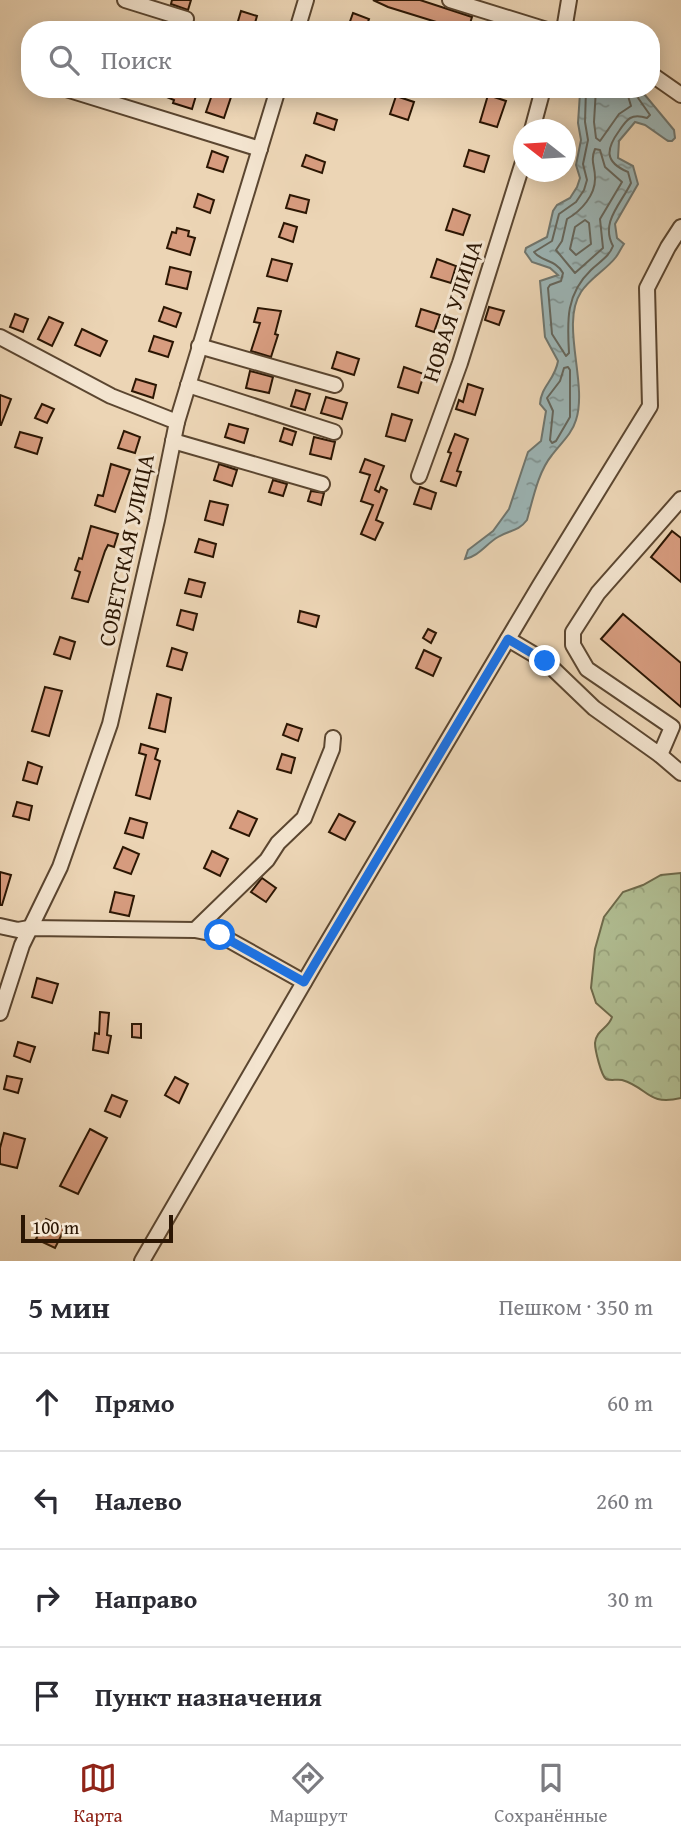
<!DOCTYPE html>
<html lang="ru">
<head>
<meta charset="utf-8">
<style>
	:root { --surface:#fff; --page:#f2f2f3; --text:#2b2b33; --muted:#7c7c81; --line:#e1e1e2; --accent:#8f2418 }
	body { margin:0; font-family:"Gentium Book Plus",serif; background:var(--page); color:var(--text) }
	.compass { position:absolute; left:513px; top:119px; width:63px; height:63px; border-radius:50%; background:var(--surface); box-shadow:0 4px 18px #0003; rotate:287deg }
	.scale { position:absolute; left:21px; bottom:18px; width:152px; box-sizing:border-box; padding-left:7px; border:4px solid #2b1603; border-top:0; font-size:19px; line-height:24px; white-space:nowrap; color:#2b1603; -webkit-text-stroke:5px #f3e4cf; paint-order:stroke }
	.stop { position:absolute; width:21px; height:21px; margin:-16px; border:5px solid #1a73e8; border-radius:50%; background:#fff }
	.stop.end { background:#1a73e8; border-color:#fff; box-shadow:0 2px 7px #0008 }
	.list { margin:0; padding:0; list-style:none }
	h2 { display:flex; justify-content:space-between; align-items:center; height:91px; margin:0; padding:0 28px; font-size:30px }
	h2 small { font-size:23px; font-weight:400; color:var(--muted) }
	.list li { display:grid; grid-template-columns:46px 1fr auto; gap:21px; align-items:center; box-sizing:border-box; height:98px; padding:0 28px; border-top:2px solid var(--line) }
	.list b { display:block; font-size:26px; white-space:nowrap }
	.list em { font-size:23px; font-style:normal; color:var(--muted) }
	.icon { flex:none; width:38px; height:38px; fill:none; stroke:currentColor; stroke-width:2; stroke-linecap:round; stroke-linejoin:round }
	.map { position:relative; flex:none; width:681px; height:1261px; overflow:hidden }
	.search { position:absolute; background:var(--surface); box-shadow:0 4px 18px #0003; left:21px; right:21px; top:21px; height:77px; display:flex; align-items:center; gap:18px; box-sizing:border-box; padding:0 24px; border-radius:28px; color:var(--muted); font-size:26px }
	.sheet { height:483px; background:var(--surface) }
	nav { display:flex; justify-content:space-around; align-items:center; box-sizing:border-box; height:98px; border-top:2px solid var(--line); background:var(--surface); font-size:19px; color:var(--muted) }
	nav a { display:grid; justify-items:center; gap:4px }
	nav .on { color:var(--accent) }
	.map>svg:first-child { display:block }
	.forest { fill:url(#forest-crowns); stroke:#6e6a4b; stroke-width:2 }
	.water { fill:url(#water-ripples); stroke:#6f766f; stroke-width:2 }
	.lines { fill:none; stroke-linecap:round; stroke-linejoin:round }
	.shore { stroke:#64665d; stroke-width:2 }
	.building { fill:#d79c7f; stroke:#2b1603; stroke-width:2 }
	.minor-casing { stroke:#5b4630; stroke-width:18 }
	.minor { stroke:#f3e4cf; stroke-width:14 }
	.route { stroke:#1a73e8; stroke-width:9 }
	.labels { text-anchor:middle; stroke-width:6; stroke-linejoin:round; paint-order:stroke }
	.street-label { font-size:23px; fill:#2b1603; stroke:#f3e4cf }
</style>
</head>
<body>
<div class="map">
<svg width="681" height="1261" viewBox="0 0 681 1261">
	<defs>
		<pattern id="forest-crowns" width="20" height="18" patternUnits="userSpaceOnUse" patternTransform="scale(1.75)"><rect width="20" height="18" fill="#b1be93"/><path d="M2 6a3 3 0 1 1 6 0M12 15a3 3 0 1 1 6 0" fill="none" stroke="#98a37d"/></pattern>
		<pattern id="water-ripples" width="26" height="14" patternUnits="userSpaceOnUse" patternTransform="scale(1.75)"><rect width="26" height="14" fill="#9cb6b7"/><path d="M2 4q2-2 4 0t4 0M15 11q2-2 4 0t4 0" fill="none" stroke="#7f9393"/></pattern>
	</defs>
	<rect width="100%" height="100%" fill="#ecd5b5"/>
	<filter id="stains"><feTurbulence type="fractalNoise" baseFrequency=".00286" numOctaves="4"/><feColorMatrix values="0 0 0 0 .2 0 0 0 0 .09 0 0 0 0 .02 0 0 0 .5 -.17"/></filter>
	<radialGradient id="worn" r=".72"><stop offset=".6" stop-color="#630" stop-opacity="0"/><stop offset="1" stop-color="#630" stop-opacity=".3"/></radialGradient>
	<path class="forest" d="M681,873V1098C647,1106 649,1088 622,1080C617,1079 610,1081 606,1079C601,1075 595,1050 595,1043C596,1030 609,1028 612,1017L596,1003L591,988L595,949L604,917L623,892L643,885L661,875Z"/>
	<path class="water" d="M578,89H640L674,130L675,138L672,141H668L645,125L635,122L619,141L618,158L633,166L638,184L615,224L617,238L624,244C621,248 619,253 616,257C606,270 590,278 581,292C560,324 588,383 576,420C572,434 560,444 552,455C538,472 533,499 527,520C518,532 509,530 498,537C486,544 479,556 465,559L468,550L493,531L509,509L528,452L541,441L546,411L540,404C541,386 555,380 558,361L545,337L540,281L558,275L550,268L532,262L525,252L526,248L547,237L553,211L557,205L570,198L577,187L580,178L576,165L581,140L578,123L580,93Z"/>
	<g class="lines">
		<g class="shore">
			<path d="M586,89L585,122L588,140L583,164L587,180L584,190L576,202L559,214L552,241L534,252C542,262 555,259 563,273L561,281L550,285L548,288L552,334L566,356L569,353C567,320 566,294 591,270C599,262 609,257 613,246C600,222 621,204 631,183L628,172C604,162 606,149 619,131C627,119 631,113 647,118L650,115L636,95L635,89"/>
			<path d="M596,89L594,122L596,138L600,141L619,114L631,106L626,89"/>
			<path d="M595,149L600,150L605,167L622,182L600,219L603,248L575,273L556,250L562,241L567,219C581,211 596,195 595,177C595,166 590,161 595,149Z"/>
			<path d="M585,220L589,223L591,244L576,255L570,249L575,227Z"/>
			<path d="M568,367L570,370V417L556,441L552,443L550,440L553,411L547,398L560,381L564,368Z"/>
		</g>
	</g>
	<g class="building">
		<path d="M172,0H191L188,10L171,4Z"/>
		<path d="M373,0H420L472,17L468,30H462L388,7Z"/>
		<path d="M241,11L257,16L253,30L236,28Z"/>
		<path d="M353,13L369,19L365,30H347Z"/>
		<path d="M148,89H198L192,109L173,103L174,100Z"/>
		<path d="M214,89L233,91L224,118L206,112Z"/>
		<path d="M488,95L506,101L497,127L480,122Z"/>
		<path d="M396,96L414,102L408,120L390,114Z"/>
		<path d="M317,113L337,120L334,130L314,123Z"/>
		<path d="M469,150L489,156L484,172L464,166Z"/>
		<path d="M212,151L228,157L223,172L207,167Z"/>
		<path d="M306,155L325,162L322,173L302,166Z"/>
		<path d="M198,194L214,200L210,213L194,207Z"/>
		<path d="M290,195L309,200L306,213L286,208Z"/>
		<path d="M453,209L470,215L463,235L446,230Z"/>
		<path d="M284,223L297,227L293,242L279,237Z"/>
		<path d="M177,228L189,231L188,236L195,238L190,255L167,248L172,232L176,233Z"/>
		<path d="M272,259L292,264L287,281L267,276Z"/>
		<path d="M437,259L456,266L451,283L431,277Z"/>
		<path d="M170,267L191,272L187,289L166,284Z"/>
		<path d="M164,307L181,313L176,327L159,321Z"/>
		<path d="M489,307L504,311L499,325L485,320Z"/>
		<path d="M258,308L281,311L275,334L278,335L271,357L251,351L260,323L254,322Z"/>
		<path d="M421,309L440,315L434,332L416,326Z"/>
		<path d="M15,314L28,319L23,332L10,327Z"/>
		<path d="M49,317L63,323L52,346L38,339Z"/>
		<path d="M82,329L107,341L100,356L75,345Z"/>
		<path d="M154,336L173,342L168,357L149,351Z"/>
		<path d="M337,352L359,359L354,375L332,368Z"/>
		<path d="M404,367L424,374L418,393L398,387Z"/>
		<path d="M250,371L273,377L269,393L246,388Z"/>
		<path d="M136,379L156,385L153,398L132,391Z"/>
		<path d="M468,384L483,389L475,415L456,409L459,400L463,402Z"/>
		<path d="M296,390L310,394L305,410L291,406Z"/>
		<path d="M0,395L11,399L1,425H0Z"/>
		<path d="M326,397L347,403L342,419L321,413Z"/>
		<path d="M42,404L54,409L47,423L35,418Z"/>
		<path d="M392,414L412,420L405,441L386,436Z"/>
		<path d="M229,424L248,429L244,443L225,437Z"/>
		<path d="M284,428L296,432L292,445L280,441Z"/>
		<path d="M124,431L140,437L135,453L118,448Z"/>
		<path d="M20,432L42,438L37,454L15,447Z"/>
		<path d="M455,434L468,439L457,471L461,472L456,486L441,481L451,453L448,452Z"/>
		<path d="M314,437L335,442L331,459L310,454Z"/>
		<path d="M365,459L384,466L375,490L379,492L381,487L387,490L376,520L383,523L375,540L361,534L373,505L361,501L370,475L360,472Z"/>
		<path d="M111,464L130,470L115,512L95,505L98,495L103,496Z"/>
		<path d="M219,464L237,470L232,486L214,480Z"/>
		<path d="M273,480L287,484L283,496L269,492Z"/>
		<path d="M420,487L436,493L431,509L414,504Z"/>
		<path d="M311,491L324,493L321,505L308,501Z"/>
		<path d="M210,501L228,505L223,525L205,520Z"/>
		<path d="M91,526L118,534L114,547L108,545L105,551L88,602L72,598L80,572L75,570L79,558L82,559Z"/>
		<path d="M672,531L681,538V582L651,557Z"/>
		<path d="M199,539L216,544L213,557L195,552Z"/>
		<path d="M189,579L205,583L201,597L185,593Z"/>
		<path d="M181,610L197,614L193,630L177,625Z"/>
		<path d="M300,611L319,616L316,627L298,622Z"/>
		<path d="M623,614L681,663V707L601,639Z"/>
		<path d="M428,629L436,633L431,643L423,638Z"/>
		<path d="M60,637L75,642L70,659L54,654Z"/>
		<path d="M172,648L187,653L182,670L167,666Z"/>
		<path d="M424,650L441,658L433,676L416,668Z"/>
		<path d="M45,687L62,691L49,736L32,731Z"/>
		<path d="M157,694L171,698L165,732L149,728Z"/>
		<path d="M287,724L302,729L298,741L283,735Z"/>
		<path d="M141,744L158,749L155,759L160,761L150,799L136,795L146,755L139,753Z"/>
		<path d="M282,754L295,758L291,773L277,769Z"/>
		<path d="M28,762L42,767L37,784L23,780Z"/>
		<path d="M17,802L32,806L29,820L13,816Z"/>
		<path d="M238,811L257,819L249,836L230,828Z"/>
		<path d="M339,814L355,822L345,840L329,832Z"/>
		<path d="M130,818L147,823L143,838L125,833Z"/>
		<path d="M123,847L139,854L131,874L114,868Z"/>
		<path d="M212,851L228,859L220,876L204,868Z"/>
		<path d="M0,872L11,875L2,905H0Z"/>
		<path d="M262,878L276,888L266,902L251,892Z"/>
		<path d="M115,892L134,896L129,916L110,912Z"/>
		<path d="M37,978L58,984L52,1003L32,997Z"/>
		<path d="M100,1012L109,1013L107,1035L111,1036L108,1053L93,1050L95,1033L99,1034Z"/>
		<path d="M132,1024H141V1038L132,1037Z"/>
		<path d="M18,1042L35,1047L30,1062L14,1056Z"/>
		<path d="M7,1076L22,1079L18,1093L4,1089Z"/>
		<path d="M175,1077L188,1084L179,1103L165,1095Z"/>
		<path d="M112,1095L127,1101L120,1117L105,1111Z"/>
		<path d="M90,1129L107,1138L78,1194L60,1186Z"/>
		<path d="M4,1133L25,1139L17,1168L0,1164V1148Z"/>
		<path d="M46,1219L65,1228L55,1248L36,1239Z"/>
	</g>
	<g class="lines">
		<defs>
			<g id="minor">
				<path d="M125,0L186,19"/>
				<path d="M450,0L547,30"/>
				<path d="M297,30L306,0"/>
				<path d="M564,30L569,0"/>
				<path d="M651,74L681,95"/>
				<path d="M66,89L260,149"/>
				<path d="M532,130L543,89"/>
				<path d="M0,337L111,396L177,422"/>
				<path d="M199,346L335,385"/>
				<path d="M188,385L334,432"/>
				<path d="M173,441L322,484"/>
				<path d="M419,476L460,363L524,159"/>
				<path d="M508,639L545,661L594,708L660,755L672,727L587,669L573,645V632L598,593L681,499"/>
				<path d="M660,755L681,773"/>
				<path d="M0,926L18,930L29,928L195,930L220,935L304,982"/>
				<path d="M195,930L267,860L278,843L304,818L332,749L333,738"/>
				<path d="M0,1013L22,945L60,867L110,724L157,520L177,422L278,89"/>
				<path d="M142,1261L317,960L540,585L650,406L647,288L668,247L681,227"/>
			</g>
		</defs>
		<use href="#minor" class="minor-casing"/>
		<use href="#minor" class="minor"/>
	</g>
	<g class="lines">
		<path class="route" d="M220,935L304,982L508,639L545,661"/>
	</g>
	<g class="labels">
		<g class="street-label">
			<text transform="translate(452 311) rotate(-72)" y="8">НОВАЯ УЛИЦА</text>
			<text transform="translate(126 550) rotate(-78)" y="8">СОВЕТСКАЯ УЛИЦА</text>
		</g>
	</g>
	<rect width="100%" height="100%" filter="url(#stains)"/>
	<rect width="100%" height="100%" fill="url(#worn)"/>
</svg>
<svg class="compass" viewBox="-18 -18 36 36"><path d="M0-13l5 13h-10z" fill="#e53935"/><path d="M0 13l5-13h-10z" fill="#7c7c81"/></svg>
<div class="scale">100 m</div>
<div class="stop" style="left:220px;top:935px"></div>
<div class="stop end" style="left:545px;top:661px"></div>
<div class="search"><svg class="icon" aria-label="search" viewBox="0 0 24 24"><circle cx="10" cy="10" r="6"/><path d="M15 15l6 6"/></svg>Поиск</div>
</div>
<section class="sheet">
<h2>5 мин<small>Пешком · 350 m</small></h2>
<ul class="list">
<li><svg class="icon" aria-label="ahead" viewBox="0 0 24 24"><path d="M12 20V5M6 11l6-6 6 6"/></svg><div><b>Прямо</b></div><em>60 m</em></li>
<li><svg class="icon" aria-label="left" viewBox="0 0 24 24"><path d="M17 20v-9H6M10 6l-5 5 5 5"/></svg><div><b>Налево</b></div><em>260 m</em></li>
<li><svg class="icon" aria-label="right" viewBox="0 0 24 24"><path d="M7 20v-9h11M14 6l5 5-5 5"/></svg><div><b>Направо</b></div><em>30 m</em></li>
<li><svg class="icon" aria-label="arrive" viewBox="0 0 24 24"><path d="M6 21V4h12l-3 4 3 4H6"/></svg><div><b>Пункт назначения</b></div></li>
</ul>
</section>
<nav>
<a class="on"><svg class="icon" aria-label="map" viewBox="0 0 24 24"><path d="M3 6l6-2 6 2 6-2v14l-6 2-6-2-6 2zM9 4v14M15 6v14"/></svg>Карта</a>
<a><svg class="icon" aria-label="directions" viewBox="0 0 24 24"><path d="M12 3l9 9-9 9-9-9zM9 14v-3h6M13 9l2 2-2 2"/></svg>Маршрут</a>
<a><svg class="icon" aria-label="saved" viewBox="0 0 24 24"><path d="M7 4h10v16l-5-4-5 4z"/></svg>Сохранённые</a>
</nav>
</body>
</html>
